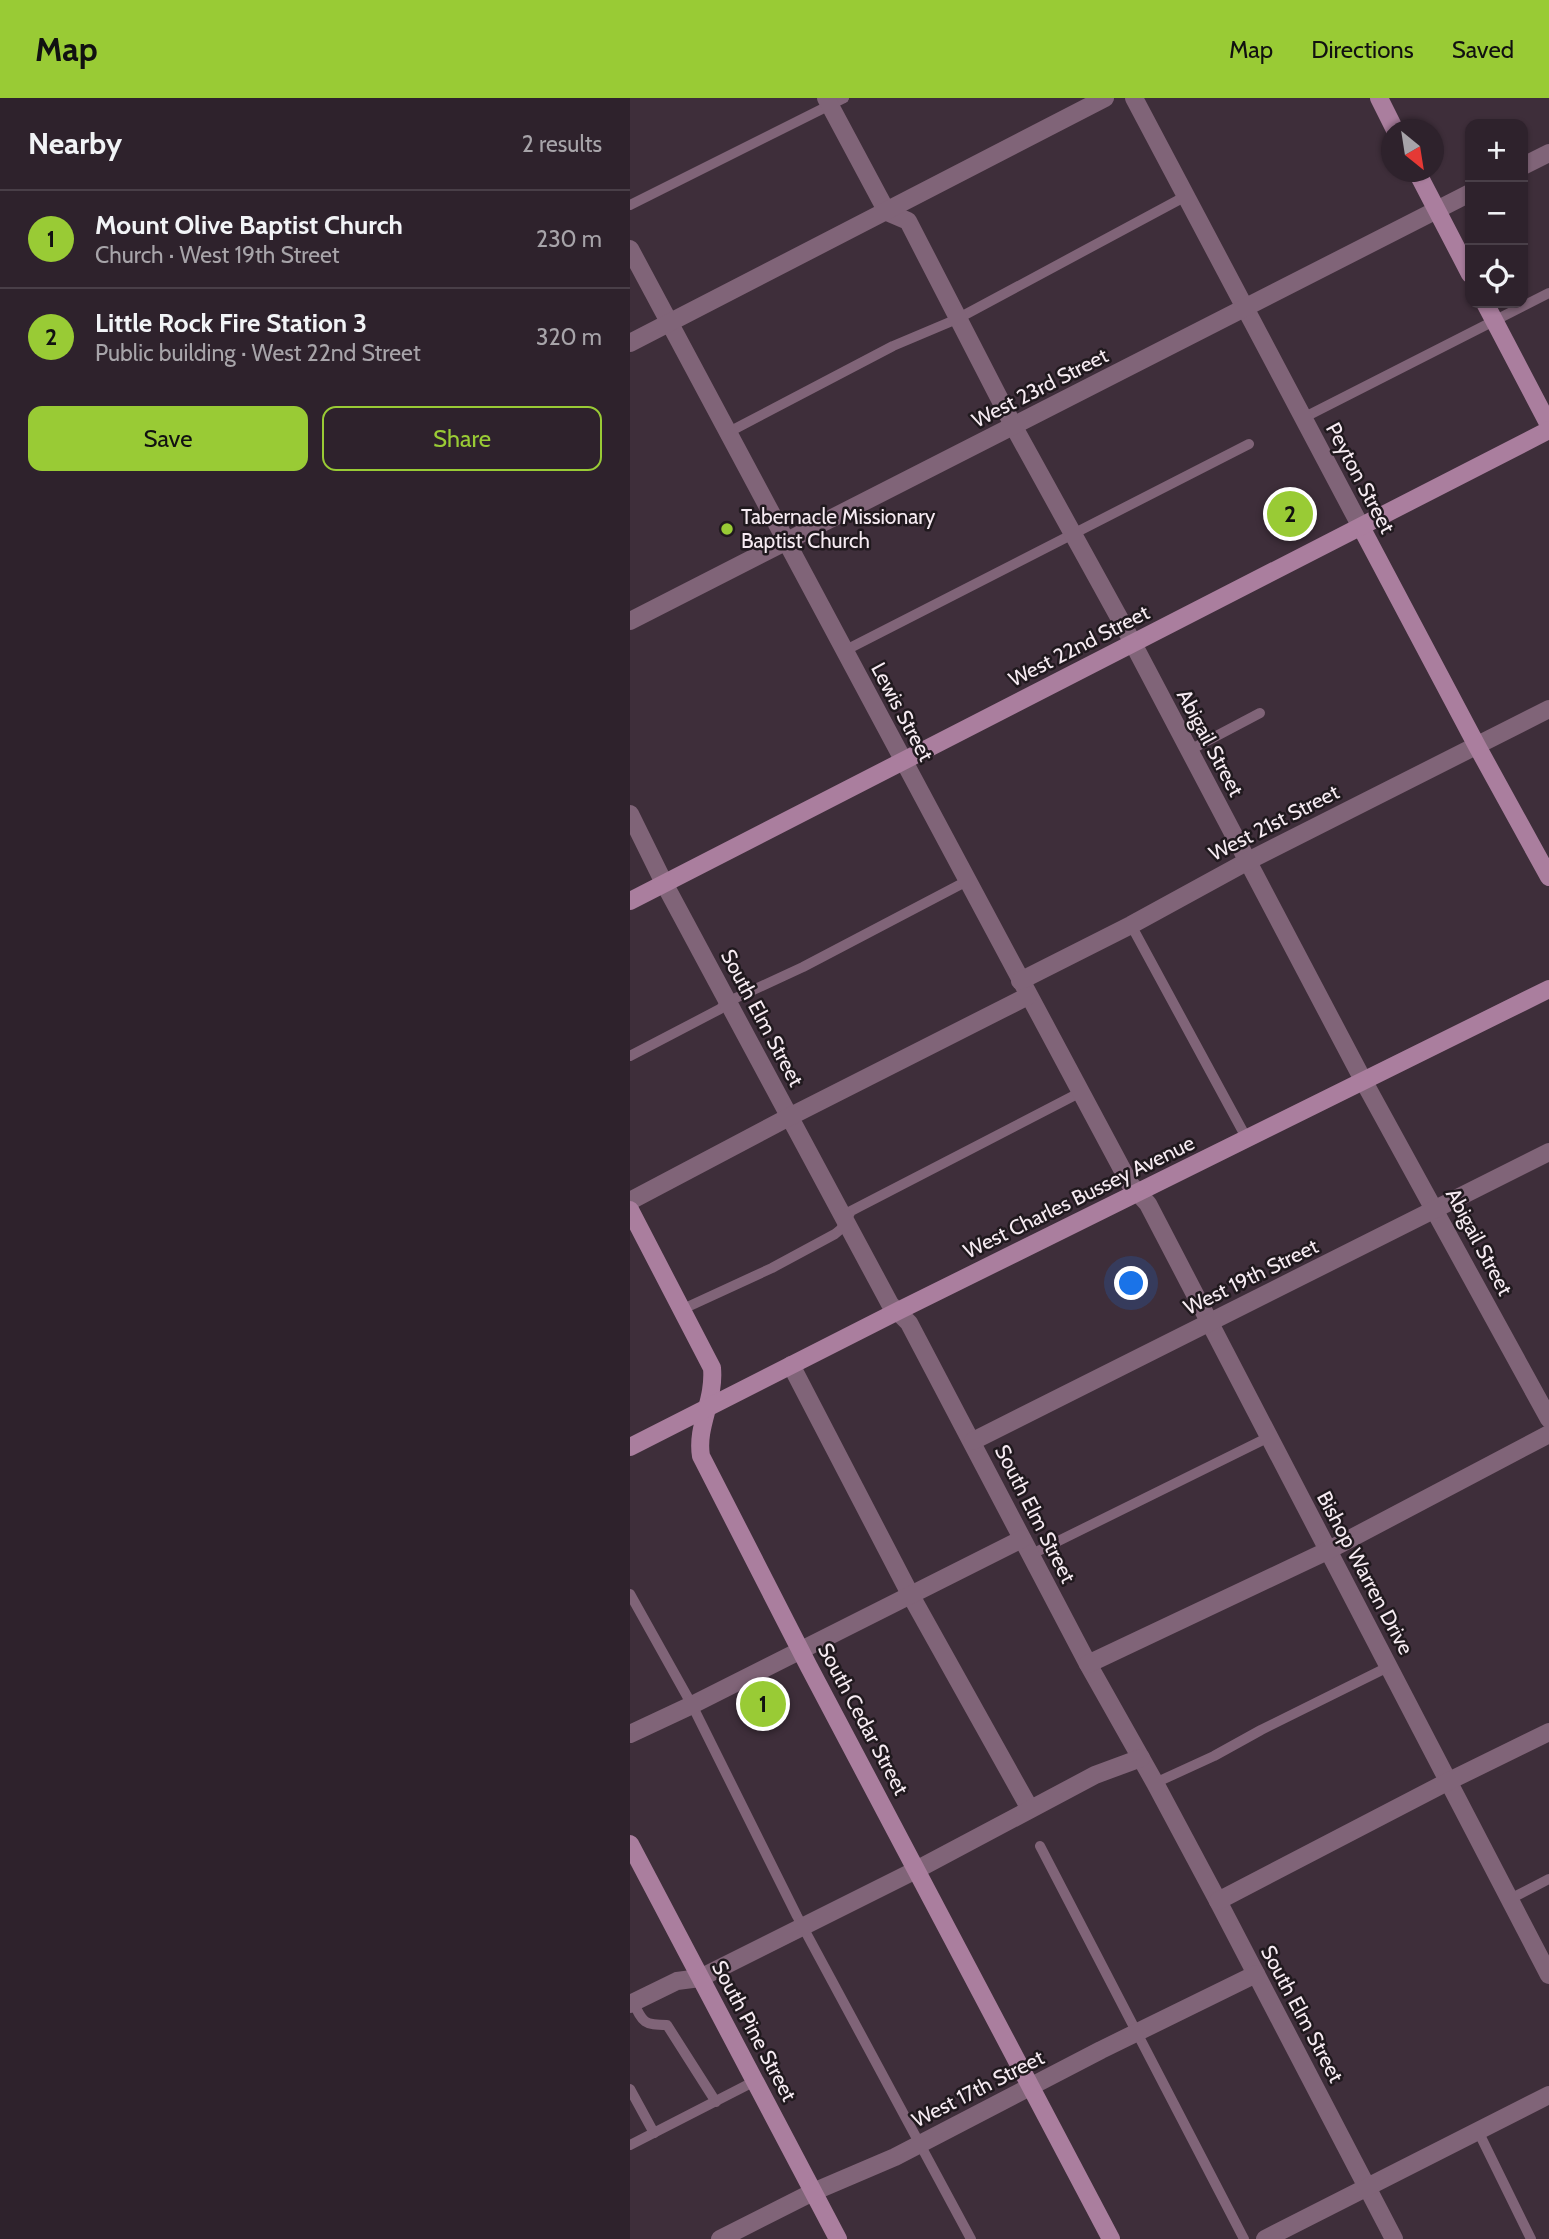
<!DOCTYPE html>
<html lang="en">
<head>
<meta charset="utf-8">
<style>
	:root { --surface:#2e222c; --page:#3a2f38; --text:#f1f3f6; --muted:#a7a4a9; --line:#493f48; --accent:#99cb35 }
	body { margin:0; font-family:Cabin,sans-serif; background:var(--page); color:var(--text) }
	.controls { position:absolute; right:21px; top:21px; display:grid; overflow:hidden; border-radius:14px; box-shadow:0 2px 5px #0004 }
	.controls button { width:63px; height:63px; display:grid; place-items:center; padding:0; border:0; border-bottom:2px solid var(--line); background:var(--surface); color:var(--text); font:35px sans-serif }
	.compass { position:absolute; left:751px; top:21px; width:63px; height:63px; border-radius:50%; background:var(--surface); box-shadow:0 2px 5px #0004; rotate:150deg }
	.you { position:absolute; left:502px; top:1186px; width:24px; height:24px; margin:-18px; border:5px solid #fff; border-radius:50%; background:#1a73e8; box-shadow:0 0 0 10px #1a73e833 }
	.badge { display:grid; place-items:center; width:46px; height:46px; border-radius:50%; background:var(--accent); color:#111; font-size:23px; font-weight:700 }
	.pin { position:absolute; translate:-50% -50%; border:4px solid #fff; box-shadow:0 2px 7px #0006 }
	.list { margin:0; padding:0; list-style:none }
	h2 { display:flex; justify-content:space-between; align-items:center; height:91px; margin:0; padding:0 28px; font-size:30px }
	h2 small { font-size:23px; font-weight:400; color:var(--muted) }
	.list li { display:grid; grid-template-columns:46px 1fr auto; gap:21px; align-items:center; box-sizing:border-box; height:98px; padding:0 28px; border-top:2px solid var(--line) }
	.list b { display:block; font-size:26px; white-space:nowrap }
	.list p { margin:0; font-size:23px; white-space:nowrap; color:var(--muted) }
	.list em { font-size:23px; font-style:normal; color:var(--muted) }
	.actions { display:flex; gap:14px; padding:21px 28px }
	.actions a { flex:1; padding:16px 0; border:2px solid var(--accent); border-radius:14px; text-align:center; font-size:24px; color:var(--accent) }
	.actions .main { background:var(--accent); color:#111 }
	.icon { flex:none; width:38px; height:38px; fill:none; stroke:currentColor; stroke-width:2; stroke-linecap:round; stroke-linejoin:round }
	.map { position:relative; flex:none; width:919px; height:2141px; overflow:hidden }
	header { display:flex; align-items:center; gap:42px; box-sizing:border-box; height:98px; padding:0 35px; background:var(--accent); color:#111 }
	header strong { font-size:33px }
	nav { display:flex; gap:38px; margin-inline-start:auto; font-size:24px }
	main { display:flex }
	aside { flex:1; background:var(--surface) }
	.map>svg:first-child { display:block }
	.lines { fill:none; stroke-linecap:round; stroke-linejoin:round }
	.lane { stroke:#806478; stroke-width:10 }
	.street { stroke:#806478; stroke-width:18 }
	.secondary { stroke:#aa7e9e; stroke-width:18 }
	.poi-dot { fill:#99cb35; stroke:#20191e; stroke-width:2.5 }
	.labels { text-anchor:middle; stroke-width:5; stroke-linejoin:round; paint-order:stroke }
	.street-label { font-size:21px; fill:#f6ebf2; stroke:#20191e }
	.poi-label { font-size:21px; fill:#f6ebf2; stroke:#20191e; text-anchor:start }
</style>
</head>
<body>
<header>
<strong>Map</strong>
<nav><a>Map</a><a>Directions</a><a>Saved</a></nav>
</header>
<main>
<aside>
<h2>Nearby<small>2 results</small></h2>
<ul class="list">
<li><span class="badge">1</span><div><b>Mount Olive Baptist Church</b><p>Church · West 19th Street</p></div><em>230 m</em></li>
<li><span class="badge">2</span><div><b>Little Rock Fire Station 3</b><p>Public building · West 22nd Street</p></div><em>320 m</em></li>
</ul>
<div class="actions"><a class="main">Save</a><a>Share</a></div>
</aside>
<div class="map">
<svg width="919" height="2141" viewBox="0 0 919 2141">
	<rect width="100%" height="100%" fill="#3e2e3a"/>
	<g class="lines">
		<g class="lane">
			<path d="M0,107L214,0"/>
			<path d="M673,320L919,195"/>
			<path d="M97,335L263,248L327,221L556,98"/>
			<path d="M214,553L619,346"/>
			<path d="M558,653L630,615"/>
			<path d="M501,827L617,1041"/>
			<path d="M0,958L90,911L97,904L173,869L337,783"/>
			<path d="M53,1211L142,1170L205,1136L211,1131L221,1113L451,994"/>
			<path d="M400,1457L639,1339"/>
			<path d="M0,1496L62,1607L167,1818L341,2141"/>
			<path d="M525,1685L584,1658L631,1632L758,1569"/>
			<path d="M410,1748L614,2141"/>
			<path d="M878,1802L919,1781"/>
			<path d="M3,1904C13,1925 14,1927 37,1927L86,2004"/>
			<path d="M0,1991L24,2035"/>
			<path d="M848,2033L901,2141"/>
			<path d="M0,2047L125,1983"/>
		</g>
		<g class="street">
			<path d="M196,0L257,114L278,123L384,329L497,534L733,982L919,1321"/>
			<path d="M504,0L731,429"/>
			<path d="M893,68L919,55"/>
			<path d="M0,151L500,1086L518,1106L919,1877"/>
			<path d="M0,245L475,0"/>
			<path d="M0,523L840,95"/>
			<path d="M0,716L34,785L260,1206L279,1225L458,1566L525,1685L588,1803L764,2141"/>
			<path d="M390,883L501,827L618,763L919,611"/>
			<path d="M0,1103L159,1019L398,898"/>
			<path d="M161,1267L280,1496L400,1711"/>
			<path d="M343,1343L919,1054"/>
			<path d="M458,1566L697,1453L919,1336"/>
			<path d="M0,1636L62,1607L392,1441"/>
			<path d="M588,1803L817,1684L919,1634"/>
			<path d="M0,1906L47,1883L70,1880L288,1771L465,1677L511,1660"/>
			<path d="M90,2141L183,2094L265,2059L471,1952L626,1876"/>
			<path d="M635,2141L919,1997"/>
		</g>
		<g class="secondary">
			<path d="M749,0L765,32"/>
			<path d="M787,74L840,176"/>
			<path d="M855,205L919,327"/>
			<path d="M731,429L847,648L919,779"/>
			<path d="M0,803L919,332"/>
			<path d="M0,1112L82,1270C85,1303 66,1328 71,1358L179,1569L481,2141"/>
			<path d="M0,1349L268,1213L919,891"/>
			<path d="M0,1746L208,2141"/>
		</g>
	</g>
	<circle class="poi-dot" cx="97" cy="431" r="7"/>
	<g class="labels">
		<g class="street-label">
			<text transform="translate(410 290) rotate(-27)" y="7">West 23rd Street</text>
			<text transform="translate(730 380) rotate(62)" y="7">Peyton Street</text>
			<text transform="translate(449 548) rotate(-27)" y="7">West 22nd Street</text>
			<text transform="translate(272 614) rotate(62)" y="7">Lewis Street</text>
			<text transform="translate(580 645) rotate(62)" y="7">Abigail Street</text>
			<text transform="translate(644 725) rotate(-27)" y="7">West 21st Street</text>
			<text transform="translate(132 920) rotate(62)" y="7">South Elm Street</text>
			<text transform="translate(449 1099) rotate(-26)" y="7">West Charles Bussey Avenue</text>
			<text transform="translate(849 1144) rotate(62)" y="7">Abigail Street</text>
			<text transform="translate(621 1179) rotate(-26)" y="7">West 19th Street</text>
			<text transform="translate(405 1416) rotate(63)" y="7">South Elm Street</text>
			<text transform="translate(735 1475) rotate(62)" y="7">Bishop Warren Drive</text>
			<text transform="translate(233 1621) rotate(62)" y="7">South Cedar Street</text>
			<text transform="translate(672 1916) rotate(62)" y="7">South Elm Street</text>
			<text transform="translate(124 1933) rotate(62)" y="7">South Pine Street</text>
			<text transform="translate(348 1991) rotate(-27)" y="7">West 17th Street</text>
		</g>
		<g class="poi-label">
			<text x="111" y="426">Tabernacle Missionary<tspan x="111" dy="24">Baptist Church</tspan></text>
		</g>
	</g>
</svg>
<div class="controls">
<button>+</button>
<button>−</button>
<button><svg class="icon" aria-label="locate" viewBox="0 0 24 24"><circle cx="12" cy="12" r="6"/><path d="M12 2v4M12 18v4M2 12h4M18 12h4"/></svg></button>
</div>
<svg class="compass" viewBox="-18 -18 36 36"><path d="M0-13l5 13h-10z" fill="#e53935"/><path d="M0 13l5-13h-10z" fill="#a7a4a9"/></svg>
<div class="you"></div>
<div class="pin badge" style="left:133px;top:1606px">1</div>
<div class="pin badge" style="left:660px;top:416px">2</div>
</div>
</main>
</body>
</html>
